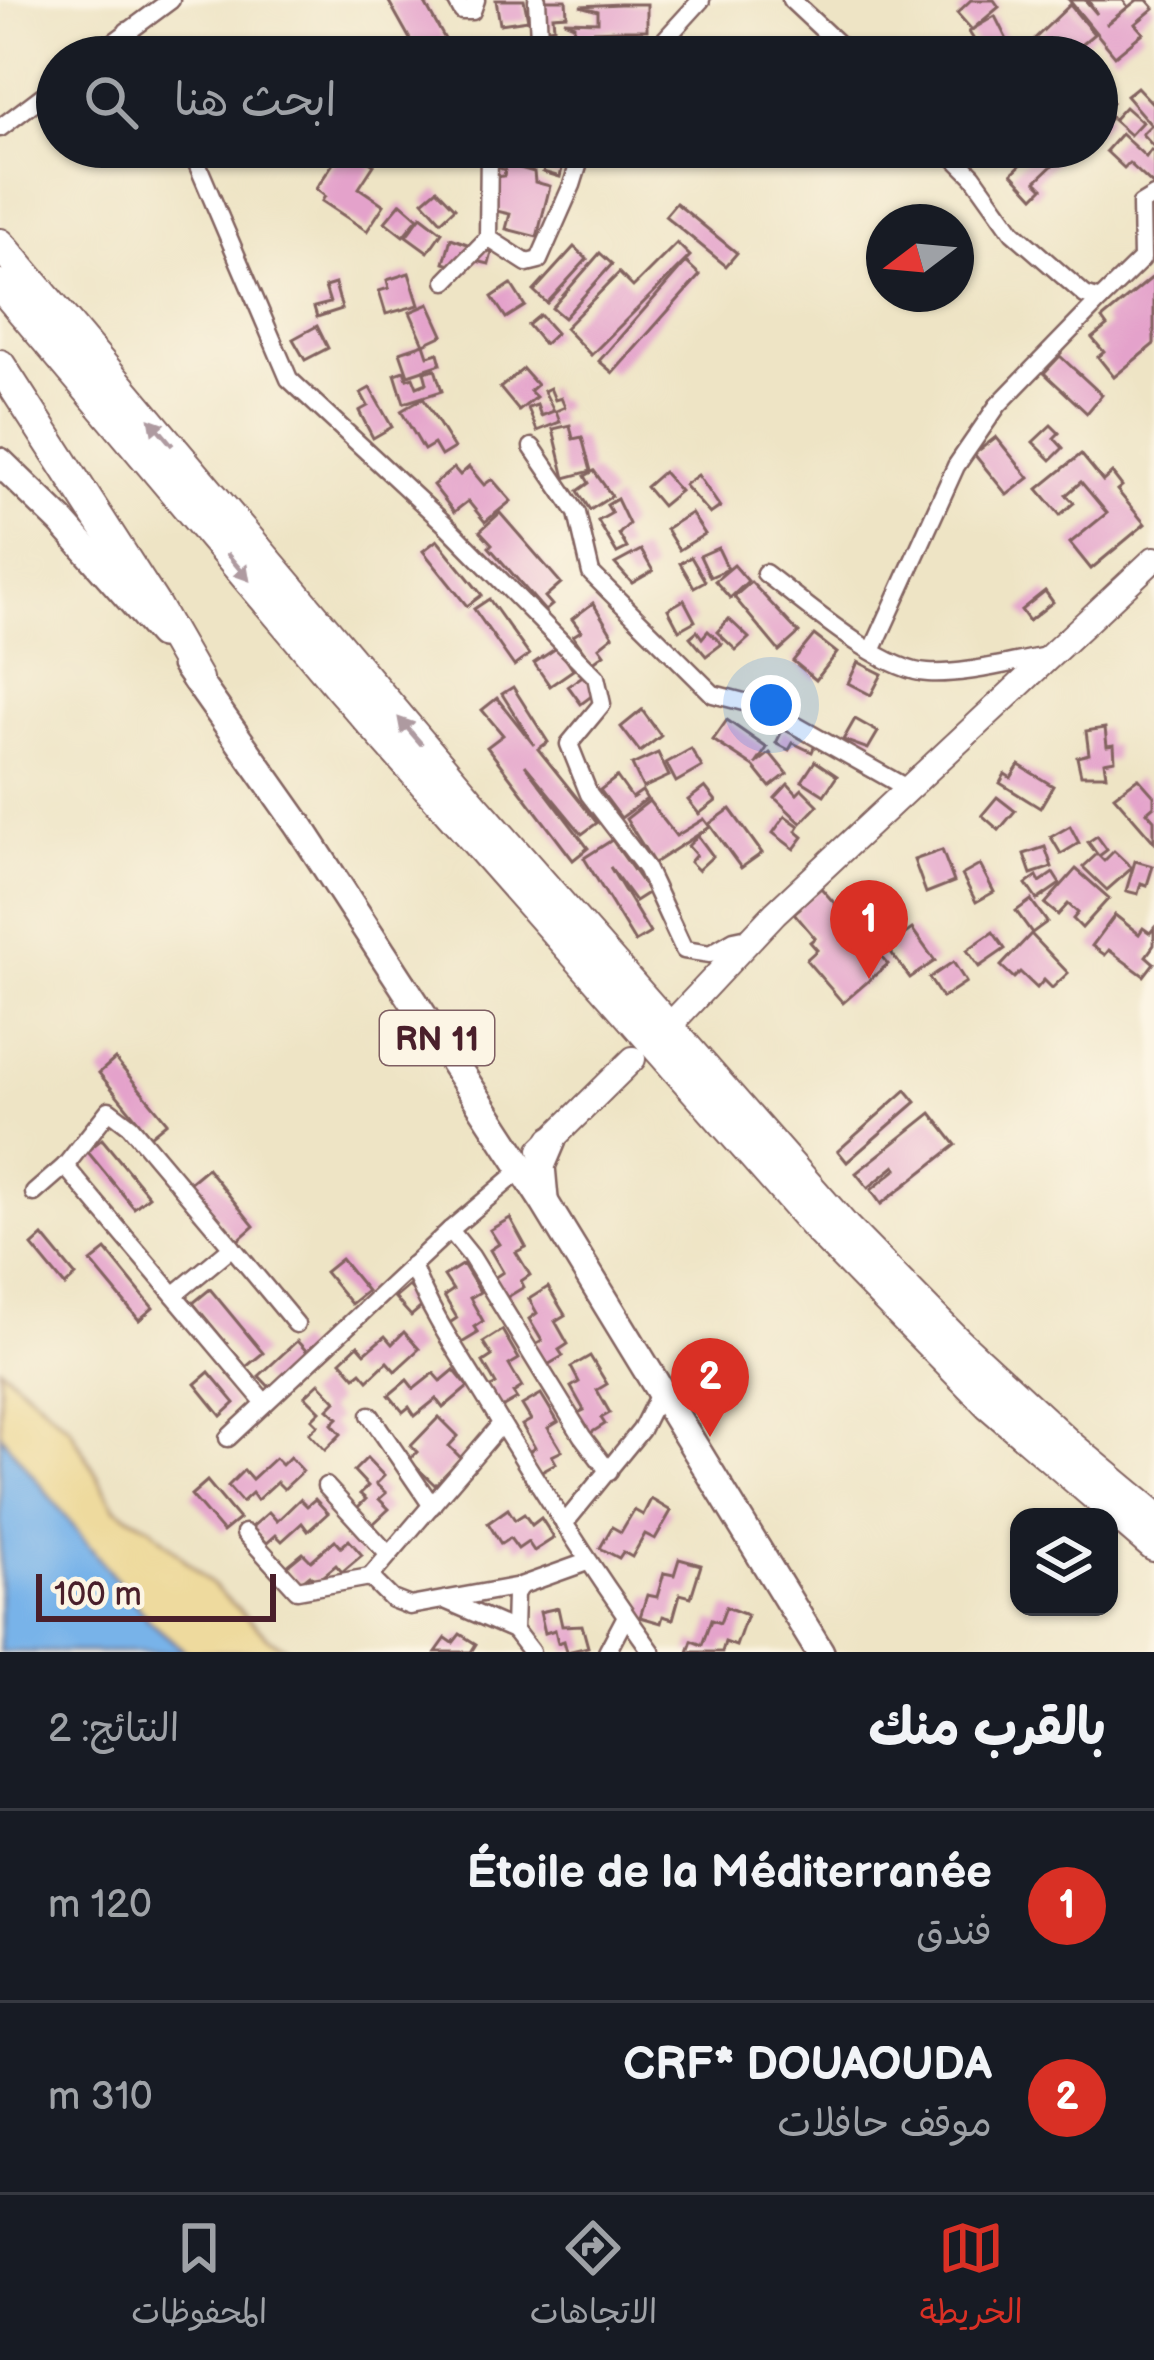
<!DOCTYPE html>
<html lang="ar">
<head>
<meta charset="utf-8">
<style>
	:root { --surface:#171b24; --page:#242831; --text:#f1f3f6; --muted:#9ea1a6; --line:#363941; --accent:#d93025 }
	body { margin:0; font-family:"Balsamiq Sans","Playpen Sans Arabic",sans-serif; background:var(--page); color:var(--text); direction:rtl }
	.controls { position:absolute; right:36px; bottom:36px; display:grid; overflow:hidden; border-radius:24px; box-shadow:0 3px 9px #0004 }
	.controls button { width:108px; height:108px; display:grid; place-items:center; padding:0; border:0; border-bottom:3px solid var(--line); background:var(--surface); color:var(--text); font:60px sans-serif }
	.compass { position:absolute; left:866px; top:204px; width:108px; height:108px; border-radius:50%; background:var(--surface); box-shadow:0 3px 9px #0004; rotate:254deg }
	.scale { position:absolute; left:36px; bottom:30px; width:240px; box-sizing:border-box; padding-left:12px; border:6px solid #4a1f2b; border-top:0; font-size:33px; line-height:42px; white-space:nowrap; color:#4a1f2b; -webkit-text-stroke:9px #fcf5e5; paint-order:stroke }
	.you { position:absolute; left:771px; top:705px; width:42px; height:42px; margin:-30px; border:9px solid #fff; border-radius:50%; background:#1a73e8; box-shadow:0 0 0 18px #1a73e833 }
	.badge { display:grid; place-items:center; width:78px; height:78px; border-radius:50%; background:var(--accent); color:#fff; font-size:39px; font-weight:700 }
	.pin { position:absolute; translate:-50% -99px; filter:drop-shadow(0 3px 6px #0008) }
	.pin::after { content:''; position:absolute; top:63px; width:42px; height:36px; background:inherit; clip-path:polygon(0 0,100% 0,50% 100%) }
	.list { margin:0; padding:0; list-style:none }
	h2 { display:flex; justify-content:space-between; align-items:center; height:156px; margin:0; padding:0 48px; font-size:51px }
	h2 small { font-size:39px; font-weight:400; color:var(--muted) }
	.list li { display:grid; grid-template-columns:78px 1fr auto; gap:36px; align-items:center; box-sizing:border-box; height:192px; padding:0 48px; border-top:3px solid var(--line) }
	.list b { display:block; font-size:45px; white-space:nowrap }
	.list p { margin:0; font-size:39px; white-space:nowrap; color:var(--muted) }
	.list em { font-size:39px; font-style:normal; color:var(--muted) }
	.icon { flex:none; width:66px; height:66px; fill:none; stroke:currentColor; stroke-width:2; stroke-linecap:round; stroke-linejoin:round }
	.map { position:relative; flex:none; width:1154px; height:1652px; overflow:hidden; direction:ltr }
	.search { position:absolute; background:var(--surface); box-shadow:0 3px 9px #0004; left:36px; right:36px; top:36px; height:132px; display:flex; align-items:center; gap:30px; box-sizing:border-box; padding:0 42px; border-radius:66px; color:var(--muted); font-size:45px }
	.sheet { height:540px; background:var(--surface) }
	nav { display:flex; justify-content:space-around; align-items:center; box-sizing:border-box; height:168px; border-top:3px solid var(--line); background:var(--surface); font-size:33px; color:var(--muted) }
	nav a { display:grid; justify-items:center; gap:6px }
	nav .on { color:var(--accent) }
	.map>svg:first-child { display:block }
	.sand { fill:#eeda9e; stroke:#9c7c64; stroke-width:3 }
	.water { fill:#78b3e9; stroke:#61698a; stroke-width:3 }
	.building { fill:#e4a2cb }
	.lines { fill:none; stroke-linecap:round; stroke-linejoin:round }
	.minor-casing { stroke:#836461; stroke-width:21 }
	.secondary-casing { stroke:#836461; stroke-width:28 }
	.primary-casing { stroke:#836461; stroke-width:32 }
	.motorway-casing { stroke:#836461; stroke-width:34 }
	.minor { stroke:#fff; stroke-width:16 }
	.secondary { stroke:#fff; stroke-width:24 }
	.primary { stroke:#fff; stroke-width:27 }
	.motorway { stroke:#fff; stroke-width:30 }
	.oneway { fill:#ae9aa0 }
	.labels { text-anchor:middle; stroke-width:10; stroke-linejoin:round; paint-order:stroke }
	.shield { fill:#fcf5e5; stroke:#7f5f63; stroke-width:3 }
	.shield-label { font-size:33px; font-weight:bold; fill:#4a1f2b }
</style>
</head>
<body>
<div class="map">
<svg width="1154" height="1652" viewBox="0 0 1154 1652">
	<rect width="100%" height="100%" fill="#fcf5e5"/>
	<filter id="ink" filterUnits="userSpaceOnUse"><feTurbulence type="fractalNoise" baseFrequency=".00833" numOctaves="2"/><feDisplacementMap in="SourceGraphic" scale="24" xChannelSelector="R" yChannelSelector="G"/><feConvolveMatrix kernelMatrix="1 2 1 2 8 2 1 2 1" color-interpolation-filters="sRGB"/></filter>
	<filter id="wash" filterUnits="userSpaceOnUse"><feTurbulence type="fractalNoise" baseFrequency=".004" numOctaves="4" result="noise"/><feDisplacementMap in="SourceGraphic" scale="48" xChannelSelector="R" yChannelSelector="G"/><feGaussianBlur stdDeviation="2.7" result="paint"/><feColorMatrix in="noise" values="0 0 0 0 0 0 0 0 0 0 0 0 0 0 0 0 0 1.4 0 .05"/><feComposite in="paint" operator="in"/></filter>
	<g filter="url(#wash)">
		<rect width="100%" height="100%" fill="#eee4c5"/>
		<path class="sand" d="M0,1367L70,1428L116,1509L150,1527L270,1639L293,1652H186L148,1620L0,1434Z"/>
		<path class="water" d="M0,1434L148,1620L186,1652H0Z"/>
		<g id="blocks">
			<g class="building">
				<path d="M388,0H423L455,57H420Z"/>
				<path d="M496,0H524L528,20L500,24Z"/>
				<path d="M536,0H566L567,15L553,16L554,27L538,30Z"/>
				<path d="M971,0H994L999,7L973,29L995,16L1013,52L1006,57H985L969,32L972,30L957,13Z"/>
				<path d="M1069,0H1085L1097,14L1088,0H1123L1128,7L1106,25L1137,0H1147L1154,8L1135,24L1143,33L1115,56Z"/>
				<path d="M620,4H647V30H618L593,31L617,38L618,31L637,33L636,43L618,41V54L585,44L601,51L598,57L565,54L571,39L574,41V25L564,21L598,22V11L580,6Z"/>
				<path d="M1070,5L1094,34L1076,49L1071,42L1055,57H1039L1028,45Z"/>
				<path d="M1137,87L1154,105V147L1142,134L1151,125L1126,96Z"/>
				<path d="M1102,92L1112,102L1104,110L1111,117L1097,132V97Z"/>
				<path d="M1125,107L1142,122L1130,135L1113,120Z"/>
				<path d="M1121,134L1146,157L1151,150L1154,153V186L1129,163L1124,168L1106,151Z"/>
				<path d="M344,147L374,165L359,188L384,205L367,231L322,201L325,196L316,189Z"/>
				<path d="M550,147H567L560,177L543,172Z"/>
				<path d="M1040,147L1057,161L1036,181L1043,188L1034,197L1012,173Z"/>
				<path d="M499,162L534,172L535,182L550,186L537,237L506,229L510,214L488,209L487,178L504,176L505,170L497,167Z"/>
				<path d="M437,189L455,208L441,221L423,201Z"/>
				<path d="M401,203L418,218L403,236L385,222Z"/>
				<path d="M676,203L737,253L726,266L665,216Z"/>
				<path d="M421,216L442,232L428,252L406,236Z"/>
				<path d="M451,238L492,253L489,264L472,260L469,271L444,263Z"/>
				<path d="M677,243L690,256L591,355L565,328L619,273L633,287Z"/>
				<path d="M574,247L587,259L547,303L534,291Z"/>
				<path d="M600,253L612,264L564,318L552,308Z"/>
				<path d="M686,262L700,275L613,373L599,361Z"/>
				<path d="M409,273L419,305L386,314L379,291L389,288L387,280Z"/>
				<path d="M1154,276V344L1114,377L1098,357L1104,352L1092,338L1107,326L1102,319Z"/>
				<path d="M335,284L342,309L317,317L314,307L330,303L325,287Z"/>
				<path d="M511,284L525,306L506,318L492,297Z"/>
				<path d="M429,304L443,335L424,344L410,312Z"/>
				<path d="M540,315L556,333L544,344L528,325Z"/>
				<path d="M317,326L328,348L305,360L293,339Z"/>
				<path d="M424,344L428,356L438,353L441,364L408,375L400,352Z"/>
				<path d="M1060,356L1102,395L1087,413L1044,373Z"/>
				<path d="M435,369L442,391L404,403L395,374L404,371L407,379L413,377L417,387L427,383L424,372Z"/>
				<path d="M523,369L537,385L530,391L536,397L519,411L500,388Z"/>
				<path d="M370,388L392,427L373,438L359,411L368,406L361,393Z"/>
				<path d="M550,388L555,400L561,398L565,407L556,411L560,422L537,431L528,408L537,405L541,416L554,411L544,391Z"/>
				<path d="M423,398L454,448L441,456L434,444L424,450L401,411Z"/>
				<path d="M570,425L573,439L582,437L591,471L565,478L553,429Z"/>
				<path d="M1051,425L1059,433L1054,438L1063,448L1051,460L1033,442Z"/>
				<path d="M996,437L1029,478L1007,495L974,454Z"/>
				<path d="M1081,454L1103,481L1112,473L1122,486L1117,490L1145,524L1091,569L1070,543L1107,513L1081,482L1066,495L1074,503L1060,515L1038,489Z"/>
				<path d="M469,467L484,485L492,479L511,501L485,522L468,501L454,512L433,485L454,468L460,475Z"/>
				<path d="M594,471L612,496L590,510L578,491L589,483L585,476Z"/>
				<path d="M663,472L680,491L662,506L646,487Z"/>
				<path d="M698,475L720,507L710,514L684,485Z"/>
				<path d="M617,499L629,524L619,534L627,548L617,553L598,521L612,513L607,505Z"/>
				<path d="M500,513L561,583L545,597L552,605L545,611L489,547L492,544L480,531Z"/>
				<path d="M691,513L705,534L679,550L666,529Z"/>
				<path d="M437,540L482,595L467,606L423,551Z"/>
				<path d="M718,548L728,569L710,577L700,556Z"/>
				<path d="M641,550L653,571L632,583L615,564Z"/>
				<path d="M691,557L705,581L694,587L680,563Z"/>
				<path d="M734,565L748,581L730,598L715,581Z"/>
				<path d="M751,582L799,633L779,651L734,597Z"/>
				<path d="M1045,591L1053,602L1029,621L1021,610Z"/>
				<path d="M489,599L529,655L514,666L474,609Z"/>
				<path d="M684,600L695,621L679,630L668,609Z"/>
				<path d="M593,603L613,636L599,647L604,654L592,663L573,636L581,631L572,619Z"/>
				<path d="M729,619L749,638L736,650L717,632Z"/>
				<path d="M697,631L702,638L708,631L722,644L706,656L690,637Z"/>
				<path d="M814,635L837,653L816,680L793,661Z"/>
				<path d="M558,647L573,670L550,686L534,663Z"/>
				<path d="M858,662L882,674L871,695L848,683Z"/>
				<path d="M584,675L597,692L581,704L568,686Z"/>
				<path d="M513,687L548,742L538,749L597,823L582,834L525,765L588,848L573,860L487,747L503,735L482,710L497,698L534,745L502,694Z"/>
				<path d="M642,710L661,736L640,752L621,727Z"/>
				<path d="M855,719L878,732L868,749L843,740Z"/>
				<path d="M727,720L767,748L756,764L770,753L787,774L770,787L754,767L713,740Z"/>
				<path d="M1105,728L1107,746L1114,745L1115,760L1104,762L1106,775H1081L1077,757L1089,754L1086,731Z"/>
				<path d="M783,729L815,745L812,752L793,743L789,750L776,743Z"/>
				<path d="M691,749L702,767L676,782L666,763Z"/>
				<path d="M658,753L669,776L643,788L632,765Z"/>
				<path d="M815,761L837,776L824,795L802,781Z"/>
				<path d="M1019,765L1053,786L1040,808L1000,783L1005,774L1011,778Z"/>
				<path d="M617,777L632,798L642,791L647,799L621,818L600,790Z"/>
				<path d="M1138,778L1154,796V806L1147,812L1154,820V842L1114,796Z"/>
				<path d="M788,784L797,794L802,789L818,805L801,823L775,798Z"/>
				<path d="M705,787L716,801L699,814L688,800Z"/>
				<path d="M997,797L1015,811L999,830L982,815Z"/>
				<path d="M649,801L676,836L704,819L710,827L654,863L626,819Z"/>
				<path d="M730,809L762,853L741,868L709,824Z"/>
				<path d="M785,816L799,826L796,831L803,837L794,849L773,833Z"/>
				<path d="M1070,826L1079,843L1061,854L1051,837Z"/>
				<path d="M698,836L713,856L698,870L690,862L696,855L688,846Z"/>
				<path d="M1097,836L1107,850L1099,856L1104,861L1114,851L1132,868L1107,890L1083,867L1097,854L1088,842Z"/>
				<path d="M612,840L649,892L635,901L610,867L650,933L635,942L584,858Z"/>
				<path d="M1045,847L1052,867L1031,874L1024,854Z"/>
				<path d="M942,850L954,882L926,893L914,860Z"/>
				<path d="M1135,861L1153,866L1147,885L1141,883L1138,894L1126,891Z"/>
				<path d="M980,865L994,892L976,902L962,875Z"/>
				<path d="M1076,869L1109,898L1082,928L1073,919L1078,913L1068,904L1058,915L1045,904Z"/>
				<path d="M1053,873L1060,884L1037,900L1026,884L1037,876L1040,882Z"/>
				<path d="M821,888L888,964L843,1003L806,960L817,950L810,942L815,938L794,913L800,908L795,902L803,895L807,900Z"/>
				<path d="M1031,900L1047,922L1032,933L1016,911Z"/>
				<path d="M1115,915L1139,934L1143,928L1150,933L1154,928V945L1146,956L1154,963L1144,976L1109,950L1105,955L1092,946Z"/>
				<path d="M912,929L935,961L910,978L887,947Z"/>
				<path d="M993,932L1005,949L979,967L967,950Z"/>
				<path d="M1031,934L1068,973L1052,988L1044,980L1037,988L1020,972L1014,978L1001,966Z"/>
				<path d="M953,962L966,982L942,998L929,978Z"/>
				<path d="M115,1059L167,1122L150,1136L99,1073Z"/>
				<path d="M906,1090L916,1102L847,1162L838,1151Z"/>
				<path d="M931,1113L956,1145L881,1204L871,1190L897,1169L895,1166L868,1188L856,1173Z"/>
				<path d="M102,1139L149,1196L134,1208L87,1151Z"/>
				<path d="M207,1168L254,1226L237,1241L189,1183Z"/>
				<path d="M510,1218L526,1247L516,1252L530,1275L521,1281L524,1287L506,1298L494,1278L503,1272L490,1250L499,1244L490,1230Z"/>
				<path d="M43,1236L76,1276L65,1286L32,1246Z"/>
				<path d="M106,1250L153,1308L139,1320L91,1262Z"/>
				<path d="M341,1259L367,1291L351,1304L325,1272Z"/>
				<path d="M463,1264L480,1292L470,1298L483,1321L474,1327L478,1333L460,1344L448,1324L457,1318L444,1296L453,1290L444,1276Z"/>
				<path d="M409,1286L425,1304L411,1316L395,1298Z"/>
				<path d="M548,1287L565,1315L555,1321L568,1344L559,1350L563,1356L544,1367L532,1347L542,1341L529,1319L537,1313L529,1299Z"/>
				<path d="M210,1289L263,1353L246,1367L193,1303Z"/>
				<path d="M502,1330L519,1359L509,1365L522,1387L513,1393L517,1399L498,1410L486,1390L496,1384L483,1362L492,1356L483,1342Z"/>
				<path d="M404,1332L419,1349L395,1371L387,1362L368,1380L361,1372L355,1377L341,1361L358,1345L365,1353L385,1336L392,1344Z"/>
				<path d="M297,1341L312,1357L274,1392L259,1376Z"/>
				<path d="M590,1356L607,1384L597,1390L610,1413L601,1418L605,1424L586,1436L574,1415L584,1410L571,1387L579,1382L571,1367Z"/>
				<path d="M454,1370L468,1387L443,1408L436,1399L415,1416L409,1407L403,1412L389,1395L407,1380L414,1389L434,1373L441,1381Z"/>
				<path d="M209,1372L235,1403L221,1416L195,1384Z"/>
				<path d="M319,1383L336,1401L328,1409L338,1418L332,1424L341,1434L325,1450L309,1433L318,1425L312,1419L320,1411L305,1396Z"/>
				<path d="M541,1394L558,1422L548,1428L562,1451L552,1456L556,1463L538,1473L526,1453L535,1448L522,1425L531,1420L522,1405Z"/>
				<path d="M439,1417L458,1436L449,1446L461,1458L435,1485L409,1460L417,1452L411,1446Z"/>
				<path d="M290,1457L303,1471L284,1489L277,1482L257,1500L252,1493L242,1502L228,1486L244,1470L252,1479L275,1458L282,1465Z"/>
				<path d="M367,1458L384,1476L376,1484L386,1493L379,1499L389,1509L373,1524L357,1508L366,1499L360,1494L368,1486L354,1471Z"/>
				<path d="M207,1481L239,1519L223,1532L191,1495Z"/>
				<path d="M300,1499L307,1506L315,1499L328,1513L308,1531L302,1523L282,1541L276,1535L267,1543L252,1527L269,1512L277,1521Z"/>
				<path d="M651,1499L671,1511L655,1539L645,1534L632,1557L623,1552L619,1558L600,1548L612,1527L621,1532L634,1510L643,1515Z"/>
				<path d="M508,1509L515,1520L524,1514L532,1525L541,1518L554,1538L534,1551L528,1542L518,1549L510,1538L501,1544L488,1523Z"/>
				<path d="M335,1540L341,1547L349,1540L362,1555L342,1572L336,1565L316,1582L310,1575L300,1583L286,1567L303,1553L311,1561Z"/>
				<path d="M679,1559L701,1565L691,1597L680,1594L673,1619L663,1616L661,1623L640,1617L647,1595L657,1597L664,1573L674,1575Z"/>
				<path d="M726,1607L747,1615L736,1646L725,1642L722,1652H688L692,1641L702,1645L711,1620L720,1623Z"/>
				<path d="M558,1608L562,1626L582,1625L588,1647L567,1652L564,1641L558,1643L555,1630L545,1633L540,1612Z"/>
				<path d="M460,1634L476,1644L471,1652H436L446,1638L453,1643Z"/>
			</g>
		</g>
	</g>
	<g filter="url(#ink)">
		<use href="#blocks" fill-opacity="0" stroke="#836461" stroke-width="3"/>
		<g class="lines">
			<defs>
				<g id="minor">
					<path d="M456,0L462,11H472L476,0"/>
					<path d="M537,0L540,57"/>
					<path d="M791,0L852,57"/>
					<path d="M127,31L141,57"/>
					<path d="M94,57L171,0"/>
					<path d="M649,57L701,0"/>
					<path d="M0,128L57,85"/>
					<path d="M190,147L289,379L446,525L596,677L602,704L569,744L589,794L646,868L684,950L710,954L734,940L753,936"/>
					<path d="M944,147L973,176L1013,232L1085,295L1100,300L1142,259L1141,204L1154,196"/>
					<path d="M488,238L527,263L539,260L572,185L584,147"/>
					<path d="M446,281L488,238L489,147"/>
					<path d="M532,447L577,513L591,573L713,694L763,707L910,790"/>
					<path d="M765,573C804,602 881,671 928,673C966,675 1010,662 1048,656"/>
					<path d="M873,649L956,466L998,405L1100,300"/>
					<path d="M65,1166L109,1110L130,1126L232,1247L174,1295"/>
					<path d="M34,1193L65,1166L265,1403"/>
					<path d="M450,1230L471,1256L582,1436L609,1472"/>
					<path d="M232,1247L296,1324"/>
					<path d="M412,1265C429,1311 458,1353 484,1395C537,1483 592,1569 652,1652"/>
					<path d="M370,1415L432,1506"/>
					<path d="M501,1424L370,1577L392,1599L410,1606L520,1586L587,1562"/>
					<path d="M228,1438L450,1230L522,1169"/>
					<path d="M326,1486L388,1554"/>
					<path d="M564,1524L641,1430L661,1390"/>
					<path d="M245,1533L297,1590L370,1577"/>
					<path d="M520,1586L515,1594L514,1630L531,1652"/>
					<path d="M447,1601L514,1630"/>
					<path d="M607,1652L626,1616"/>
				</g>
				<g id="secondary">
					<path d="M670,1025L775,913L1154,559"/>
					<path d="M541,1150L633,1059"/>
				</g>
				<g id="primary">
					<path d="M0,462L61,521L161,634"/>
					<path d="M185,664L298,824L545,1203L820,1652"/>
					<path d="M544,1199L541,1166L552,1140"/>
				</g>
				<g id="motorway">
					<path d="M0,244L473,805L845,1228L955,1340L1070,1446L1154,1516"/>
					<path d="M0,285L342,690L818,1229L990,1405L1154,1546"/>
					<path d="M0,365L154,604L197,679"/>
				</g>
			</defs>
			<use href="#minor" class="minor-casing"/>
			<use href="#secondary" class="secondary-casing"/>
			<use href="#primary" class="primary-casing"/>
			<use href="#motorway" class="motorway-casing"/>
			<use href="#minor" class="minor"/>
			<use href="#secondary" class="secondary"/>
			<use href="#primary" class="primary"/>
			<use href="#motorway" class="motorway"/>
		</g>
		<defs><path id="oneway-solid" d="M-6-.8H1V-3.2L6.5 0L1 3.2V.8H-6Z" transform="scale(3)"/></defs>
		<g class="oneway">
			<use href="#oneway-solid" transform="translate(161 432) rotate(-130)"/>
			<use href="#oneway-solid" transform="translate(238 567) rotate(50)"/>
			<use href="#oneway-solid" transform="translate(410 731) rotate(-131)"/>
		</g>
	</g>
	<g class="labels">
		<rect class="shield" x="380" y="1011" width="114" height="54" rx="9"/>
		<g class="shield-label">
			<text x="437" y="1050">RN 11</text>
		</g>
	</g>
</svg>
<div class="controls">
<button><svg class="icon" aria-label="layers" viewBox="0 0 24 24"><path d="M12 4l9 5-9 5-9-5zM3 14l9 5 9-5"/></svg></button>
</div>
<svg class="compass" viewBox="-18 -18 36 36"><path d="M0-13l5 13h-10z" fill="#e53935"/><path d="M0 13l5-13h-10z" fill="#9ea1a6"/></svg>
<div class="scale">100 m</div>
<div class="you"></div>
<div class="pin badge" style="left:869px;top:979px">1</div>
<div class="pin badge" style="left:710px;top:1437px">2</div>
<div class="search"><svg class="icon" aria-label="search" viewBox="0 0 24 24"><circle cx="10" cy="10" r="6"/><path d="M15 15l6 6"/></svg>ابحث هنا</div>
</div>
<section class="sheet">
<h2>بالقرب منك<small>النتائج: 2</small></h2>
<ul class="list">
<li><span class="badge">1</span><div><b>Étoile de la Méditerranée</b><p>فندق</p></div><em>120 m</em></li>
<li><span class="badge">2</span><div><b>CRF* DOUAOUDA</b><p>موقف حافلات</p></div><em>310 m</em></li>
</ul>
</section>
<nav>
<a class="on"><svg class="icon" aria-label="map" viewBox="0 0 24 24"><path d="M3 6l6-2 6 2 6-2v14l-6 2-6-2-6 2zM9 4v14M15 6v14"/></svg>الخريطة</a>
<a><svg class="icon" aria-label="directions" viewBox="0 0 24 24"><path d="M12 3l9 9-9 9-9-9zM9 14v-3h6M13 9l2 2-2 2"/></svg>الاتجاهات</a>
<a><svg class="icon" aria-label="saved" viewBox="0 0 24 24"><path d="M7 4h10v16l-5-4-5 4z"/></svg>المحفوظات</a>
</nav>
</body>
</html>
